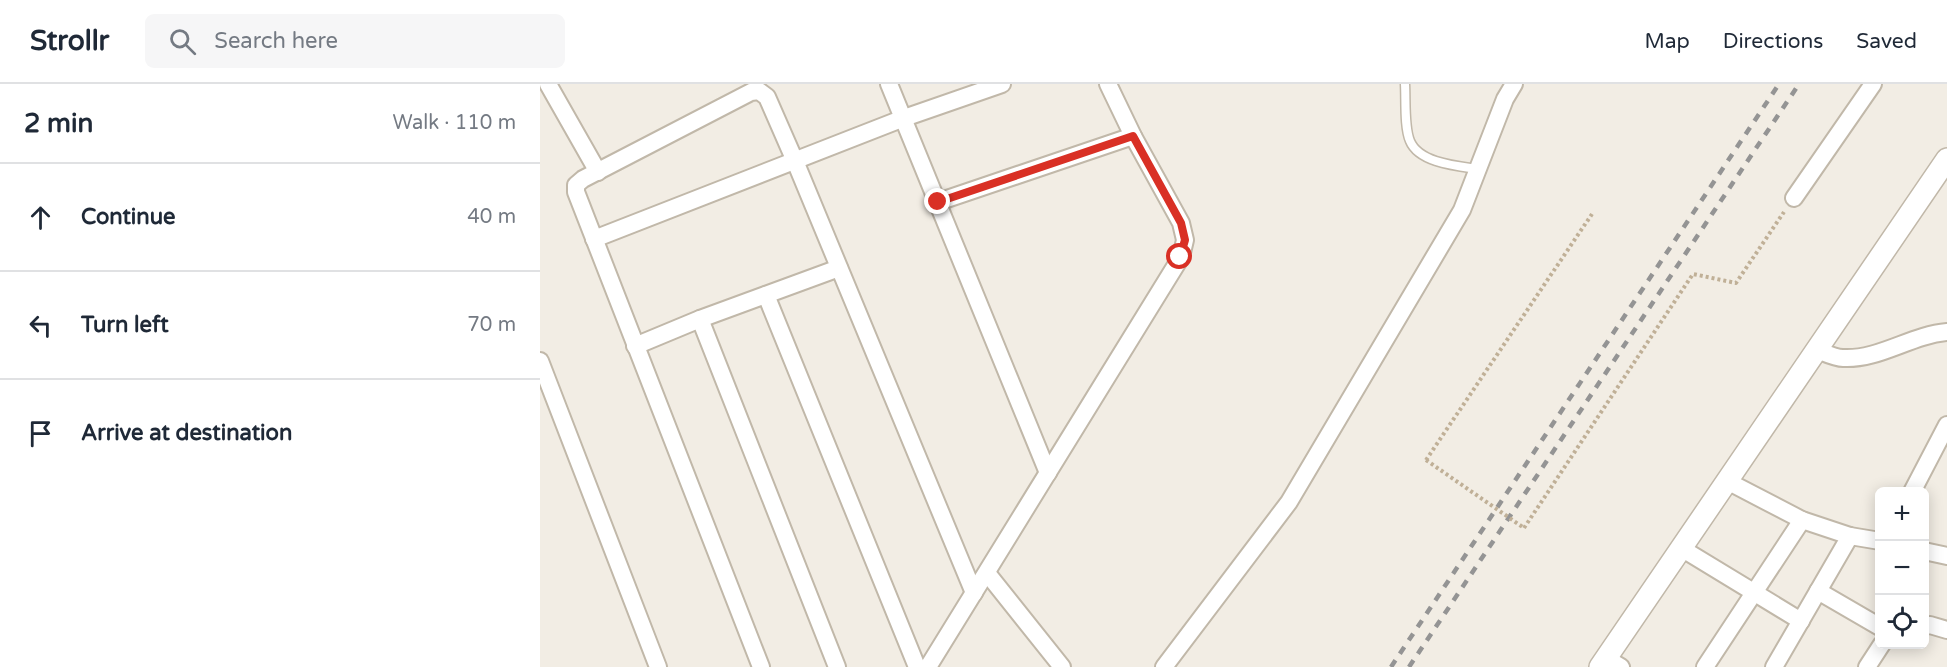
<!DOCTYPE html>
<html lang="en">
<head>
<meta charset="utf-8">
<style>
	:root { --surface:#fff; --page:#f6f6f7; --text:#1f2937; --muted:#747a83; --line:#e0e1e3 }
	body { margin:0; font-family:"Varela Round",sans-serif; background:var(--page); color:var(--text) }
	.controls { position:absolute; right:18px; bottom:18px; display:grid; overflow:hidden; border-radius:9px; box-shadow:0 3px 15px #0003 }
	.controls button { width:54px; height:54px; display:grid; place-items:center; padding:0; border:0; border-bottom:2px solid var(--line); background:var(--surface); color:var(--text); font:30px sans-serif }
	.stop { position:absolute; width:18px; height:18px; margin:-14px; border:4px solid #d93025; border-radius:50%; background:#fff }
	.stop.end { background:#d93025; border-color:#fff; box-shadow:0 2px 6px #0008 }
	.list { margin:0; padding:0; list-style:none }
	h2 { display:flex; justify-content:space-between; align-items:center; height:78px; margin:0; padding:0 24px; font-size:26px }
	h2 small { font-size:20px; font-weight:400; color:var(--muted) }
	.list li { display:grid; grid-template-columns:39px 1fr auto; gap:18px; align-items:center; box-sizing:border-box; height:108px; padding:0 24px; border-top:2px solid var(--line) }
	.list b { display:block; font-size:22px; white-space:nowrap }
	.list em { font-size:20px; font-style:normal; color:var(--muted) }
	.icon { flex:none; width:33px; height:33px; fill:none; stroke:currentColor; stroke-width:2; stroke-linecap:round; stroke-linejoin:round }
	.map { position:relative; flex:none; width:1407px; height:583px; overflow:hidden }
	header { display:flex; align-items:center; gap:36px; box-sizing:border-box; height:84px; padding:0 30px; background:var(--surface); border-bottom:2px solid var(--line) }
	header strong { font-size:28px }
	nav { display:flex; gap:33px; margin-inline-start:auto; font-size:21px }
	.search { width:420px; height:54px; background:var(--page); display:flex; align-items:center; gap:15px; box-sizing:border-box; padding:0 21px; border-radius:9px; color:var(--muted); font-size:22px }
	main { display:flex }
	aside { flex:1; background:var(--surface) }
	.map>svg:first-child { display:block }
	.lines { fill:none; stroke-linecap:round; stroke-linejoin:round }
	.service-casing { stroke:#c1b8a9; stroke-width:11 }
	.minor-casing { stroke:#c1b8a9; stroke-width:20 }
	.tertiary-casing { stroke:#c1b8a9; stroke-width:24 }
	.path { stroke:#c0b097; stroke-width:4; stroke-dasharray:3 3; stroke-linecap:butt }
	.service { stroke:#fff; stroke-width:8 }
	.minor { stroke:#fff; stroke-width:16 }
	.tertiary { stroke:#fff; stroke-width:21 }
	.rail { stroke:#949494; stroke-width:4.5; stroke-dasharray:8 8; stroke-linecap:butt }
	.path-bridge { stroke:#c0b097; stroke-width:4; stroke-dasharray:3 3; stroke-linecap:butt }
	.route { stroke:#d93025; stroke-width:8 }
</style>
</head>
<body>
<header>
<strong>Strollr</strong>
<div class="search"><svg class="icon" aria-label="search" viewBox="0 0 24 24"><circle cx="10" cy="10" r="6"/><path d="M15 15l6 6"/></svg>Search here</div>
<nav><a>Map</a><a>Directions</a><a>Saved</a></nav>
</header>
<main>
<aside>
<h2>2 min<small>Walk · 110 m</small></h2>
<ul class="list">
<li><svg class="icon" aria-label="ahead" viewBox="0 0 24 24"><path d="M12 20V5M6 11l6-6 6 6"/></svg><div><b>Continue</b></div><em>40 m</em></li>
<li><svg class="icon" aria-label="left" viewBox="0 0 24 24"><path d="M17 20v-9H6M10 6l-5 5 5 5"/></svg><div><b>Turn left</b></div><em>70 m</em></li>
<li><svg class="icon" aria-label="arrive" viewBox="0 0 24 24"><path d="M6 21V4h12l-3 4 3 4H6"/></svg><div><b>Arrive at destination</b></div></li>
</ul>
</aside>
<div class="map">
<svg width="1407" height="583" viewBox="0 0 1407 583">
	<rect width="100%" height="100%" fill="#f2ede4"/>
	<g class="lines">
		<defs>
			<path id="service" d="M865,0C866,16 864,43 870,57C879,79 917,82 938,85"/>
			<g id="minor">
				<path d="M8,0L58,88"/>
				<path d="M349,0L508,389"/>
				<path d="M1254,114L1333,0"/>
				<path d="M398,118L593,52"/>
				<path d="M54,155L364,34L462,0"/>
				<path d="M226,211L377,583"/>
				<path d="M160,235L297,583"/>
				<path d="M95,262L160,235L299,184"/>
				<path d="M1277,266C1285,269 1295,274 1303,274C1339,276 1371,251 1407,248"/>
				<path d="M0,277L118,583"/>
				<path d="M1187,397L1262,436L1310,452L1340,457"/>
				<path d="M1372,408L1407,341"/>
				<path d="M1141,464L1261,537"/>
				<path d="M1384,467L1407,472"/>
				<path d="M447,489L522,583"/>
				<path d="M1278,507L1340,543"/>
				<path d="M1384,542L1390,541L1407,546"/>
				<path d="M1066,574L1081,583"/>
				<path d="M221,583L36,108V101L43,95L211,8L219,7L227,13L255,77L434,509"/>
				<path d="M388,583L641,173L645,156L641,139L593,52L568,0"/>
				<path d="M624,583L749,418L922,126L965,15L974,0"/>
				<path d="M1165,583L1262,436"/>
				<path d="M1234,583L1310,452"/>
				<path d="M1327,583L1342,560"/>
			</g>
			<path id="tertiary" d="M1060,583L1407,75"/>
		</defs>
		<use href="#service" class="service-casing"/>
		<use href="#minor" class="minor-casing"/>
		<use href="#tertiary" class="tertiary-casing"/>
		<g class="path">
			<path d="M886,376L1052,130"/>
			<path d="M984,444L1153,190L1196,199L1244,128"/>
		</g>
		<use href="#service" class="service"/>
		<use href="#minor" class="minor"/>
		<use href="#tertiary" class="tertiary"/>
		<g class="rail">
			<path d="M851,583L1239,0"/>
			<path d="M869,583L1259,0"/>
		</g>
		<path class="path-bridge" d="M886,376L984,444"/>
	</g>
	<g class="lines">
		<path class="route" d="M398,118L593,52L641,139L645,156L640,173"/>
	</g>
</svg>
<div class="controls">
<button>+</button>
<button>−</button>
<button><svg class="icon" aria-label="locate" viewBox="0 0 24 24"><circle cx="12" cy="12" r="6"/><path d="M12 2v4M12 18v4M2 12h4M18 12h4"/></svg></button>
</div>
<div class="stop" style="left:640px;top:173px"></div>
<div class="stop end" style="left:398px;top:118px"></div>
</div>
</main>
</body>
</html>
